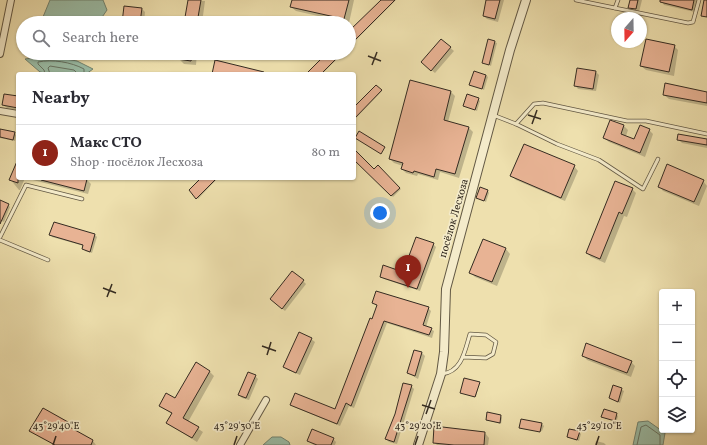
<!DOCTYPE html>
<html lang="en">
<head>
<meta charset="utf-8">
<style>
	:root { --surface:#fff; --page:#f7f7f7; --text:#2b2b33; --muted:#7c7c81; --line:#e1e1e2; --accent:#8f2418 }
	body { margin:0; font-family:Vollkorn,serif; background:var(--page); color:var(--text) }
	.controls { position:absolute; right:12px; bottom:12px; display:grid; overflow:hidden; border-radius:4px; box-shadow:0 1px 3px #0004 }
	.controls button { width:36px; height:36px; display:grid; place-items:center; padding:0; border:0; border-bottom:1px solid var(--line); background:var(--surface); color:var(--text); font:20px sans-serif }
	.compass { position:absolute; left:611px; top:12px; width:36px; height:36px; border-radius:50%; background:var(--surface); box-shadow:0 1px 3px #0004; rotate:200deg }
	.you { position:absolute; left:380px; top:213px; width:14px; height:14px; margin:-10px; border:3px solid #fff; border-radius:50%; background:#1a73e8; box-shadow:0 0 0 6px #1a73e833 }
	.badge { display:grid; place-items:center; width:26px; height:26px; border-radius:50%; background:var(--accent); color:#fff; font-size:13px; font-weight:700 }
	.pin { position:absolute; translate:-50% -33px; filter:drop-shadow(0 1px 2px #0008) }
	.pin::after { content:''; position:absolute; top:21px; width:14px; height:12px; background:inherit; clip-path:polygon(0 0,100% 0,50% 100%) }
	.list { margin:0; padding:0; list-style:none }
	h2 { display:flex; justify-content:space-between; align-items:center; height:52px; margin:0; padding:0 16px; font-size:17px }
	h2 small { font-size:13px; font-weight:400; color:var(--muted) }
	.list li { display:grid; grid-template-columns:26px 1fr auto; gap:12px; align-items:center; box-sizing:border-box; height:56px; padding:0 16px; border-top:1px solid var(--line) }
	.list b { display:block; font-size:15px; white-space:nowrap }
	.list p { margin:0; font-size:13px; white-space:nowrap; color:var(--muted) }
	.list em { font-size:13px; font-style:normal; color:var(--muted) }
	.icon { flex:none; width:22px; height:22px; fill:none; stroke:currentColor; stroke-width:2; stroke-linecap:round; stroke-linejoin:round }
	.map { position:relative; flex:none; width:707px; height:445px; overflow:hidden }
	.search { position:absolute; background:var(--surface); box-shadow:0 1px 3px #0004; left:16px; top:16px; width:340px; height:44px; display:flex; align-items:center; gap:10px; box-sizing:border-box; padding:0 14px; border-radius:22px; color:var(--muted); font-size:15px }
	.panel { position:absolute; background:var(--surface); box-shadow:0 1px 3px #0004; left:16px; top:72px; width:340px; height:108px; border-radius:4px }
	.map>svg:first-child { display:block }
	.water { fill:#9abda7; stroke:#718371 }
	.shadow { fill:#0003 }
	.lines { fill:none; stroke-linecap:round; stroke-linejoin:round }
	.shore { stroke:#677464; stroke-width:1 }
	.building { fill:#e8b394; stroke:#342b21 }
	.service-casing { stroke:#625844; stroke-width:4.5 }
	.minor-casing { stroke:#625844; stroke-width:8 }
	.tertiary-casing { stroke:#625844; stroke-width:10 }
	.service { stroke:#f4ebca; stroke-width:3 }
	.minor { stroke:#f4ebca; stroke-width:6 }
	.tertiary { stroke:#f4ebca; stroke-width:8 }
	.ticks { fill:none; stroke:#342b21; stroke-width:1.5 }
	.labels { text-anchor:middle; stroke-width:3.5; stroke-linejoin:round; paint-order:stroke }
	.street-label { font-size:11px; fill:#342b21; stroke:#f4ebca }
	.ticks-label { font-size:10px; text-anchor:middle; fill:#342b21; stroke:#f4ebca; stroke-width:3.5; stroke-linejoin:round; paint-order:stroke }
</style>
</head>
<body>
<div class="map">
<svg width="707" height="445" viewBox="0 0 707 445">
	<rect width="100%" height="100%" fill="#eee0ae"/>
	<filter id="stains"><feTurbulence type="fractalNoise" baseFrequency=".005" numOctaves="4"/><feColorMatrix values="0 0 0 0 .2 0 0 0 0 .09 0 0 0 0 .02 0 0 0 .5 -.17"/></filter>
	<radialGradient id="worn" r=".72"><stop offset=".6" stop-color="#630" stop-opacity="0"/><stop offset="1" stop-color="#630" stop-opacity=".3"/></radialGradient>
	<g class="water">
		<path d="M50,0H103L107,10L98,23H48L43,17Z"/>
		<path d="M48,56L77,61L93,69L86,74H50L40,72L25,59Z"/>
		<path d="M648,421L665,433L663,445H633L638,422Z"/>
		<path d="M272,437H281L289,442L290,445H263Z"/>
	</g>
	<g class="shadow">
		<path d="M189,0L205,1L202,23H185Z"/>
		<path d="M293,0H354L349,23L296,11L291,7Z"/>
		<path d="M382,0H396L349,47V33Z"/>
		<path d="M487,0H504L498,22L487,19L484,16Z"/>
		<path d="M631,0H642L639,12L633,11L629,7Z"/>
		<path d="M661,0H698L695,12L664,5Z"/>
		<path d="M125,7L142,9L145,12L144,23H123Z"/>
		<path d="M441,40L454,51L435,73L425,65Z"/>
		<path d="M489,40L497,43L491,66L483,62Z"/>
		<path d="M674,46L678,50L674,76L646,70L641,66Z"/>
		<path d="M180,53H197L196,65L184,64L179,59Z"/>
		<path d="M329,53H343L322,74H307Z"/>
		<path d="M578,69L596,72L599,75L596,91L578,89L575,85Z"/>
		<path d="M486,75L488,77L484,90L471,84Z"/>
		<path d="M411,81L451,92L455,96L448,122L469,128L473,132L459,178L440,172L438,180L418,174L417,176L406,173L402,169L403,166L394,163L390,159Z"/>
		<path d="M376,86L382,91L354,120V108Z"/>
		<path d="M707,93V106L669,99L664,95Z"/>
		<path d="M18,97V110L7,108L3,105Z"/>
		<path d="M478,99L480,101L477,111L464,106Z"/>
		<path d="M611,122L624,126L628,130L626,136L635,140L649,130L653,134L645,157L609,142L604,138Z"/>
		<path d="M0,130L14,133L16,135L15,141L0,138Z"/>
		<path d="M678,139L707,141V148L682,143Z"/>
		<path d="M354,150L374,170L378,167L401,189L393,197L354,158Z"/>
		<path d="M574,166L578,171L565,201L516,180L512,176Z"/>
		<path d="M18,170V178H80L87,180L91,184L88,194L25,178L20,190H19L10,179Z"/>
		<path d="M203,178H218L198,199L190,190Z"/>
		<path d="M703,181L707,186L699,206L663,191L659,186Z"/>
		<path d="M632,189L636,193L627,217L624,216L605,263L591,257L587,253Z"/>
		<path d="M488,191L489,193L486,202L477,197Z"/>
		<path d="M8,205L10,207L4,222L0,220Z"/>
		<path d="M54,223L95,235L97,237L92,253L85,251L84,246L52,237L51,235Z"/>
		<path d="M484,240L506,249L510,254L497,286L475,277L470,272Z"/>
		<path d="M433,244L436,247L420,291L384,279L381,276L404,273Z"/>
		<path d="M303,281L306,284L285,311L274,302Z"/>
		<path d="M373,303L428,308L431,311L426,327L434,331L432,338L387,323L354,408L349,406L340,426L294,407L291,404L335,411L373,320L377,306Z"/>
		<path d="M311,339L315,342L300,375L288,370L284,367Z"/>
		<path d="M415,351L422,353L425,356L418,379L408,373Z"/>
		<path d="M583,355L631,362L635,366L631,377L587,360Z"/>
		<path d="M209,371L214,376L188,422L203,432L197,442L167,423L172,414L160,406L175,400Z"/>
		<path d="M255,376L258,379L249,400L242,398L239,395Z"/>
		<path d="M479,383L476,397L462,393Z"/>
		<path d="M411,386L414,389L397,444L389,442L386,439Z"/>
		<path d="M614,386L624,391L620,403L610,398Z"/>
		<path d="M616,414L618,416L617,420L603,416Z"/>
		<path d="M501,416L502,418L501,424L487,420Z"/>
		<path d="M67,422L71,426L70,428L93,441L96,445H54L31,430Z"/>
		<path d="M542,424L544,426L542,431L521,427Z"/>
		<path d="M579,432L581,434L579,441L568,437Z"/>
		<path d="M485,433L489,438L488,445H437L434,442Z"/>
		<path d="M333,439L336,442L335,445H314L308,441Z"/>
		<path d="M596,441L604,443L606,445H595Z"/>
	</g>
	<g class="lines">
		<g class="shore">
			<path d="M45,74L44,70L38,64V62C52,59 71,62 84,69V74"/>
			<path d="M50,74L48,68L50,66L74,70L78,74"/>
			<path d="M637,445L641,427L646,425L660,435V445"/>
		</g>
	</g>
	<g class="building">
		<path d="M188,0H201L197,23H184Z"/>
		<path d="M292,0H349L344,19L290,7Z"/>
		<path d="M381,0H395L349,46V31Z"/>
		<path d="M486,0H500L495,19L483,16Z"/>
		<path d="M630,0H638L636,9L628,8Z"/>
		<path d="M660,0H694L692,10L660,2Z"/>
		<path d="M704,0H707V17L701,16Z"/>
		<path d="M124,6L142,8L140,23H122Z"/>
		<path d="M441,39L451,47L431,71L421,62Z"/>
		<path d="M488,39L495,41L489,65L482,63Z"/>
		<path d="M646,39L675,45L669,72L640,66Z"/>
		<path d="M179,53H193L191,61L178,59Z"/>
		<path d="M327,53H342L321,74H306Z"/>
		<path d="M215,60L264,72V74H212Z"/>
		<path d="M577,68L596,71L593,89L574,86Z"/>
		<path d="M474,71L486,75L482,89L469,85Z"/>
		<path d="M410,80L451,91L444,120L469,127L455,174L436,169L434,177L414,171L413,173L401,169L403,163L389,159Z"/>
		<path d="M665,83L707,92V103L663,95Z"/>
		<path d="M376,85L382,90L354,119V107Z"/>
		<path d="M4,94L18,96V108L2,105Z"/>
		<path d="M467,94L479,98L475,110L463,106Z"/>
		<path d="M610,120L624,125L621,134L634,139L640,125L650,129L640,153L603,138Z"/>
		<path d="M0,129L15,132L13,140L0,137Z"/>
		<path d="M359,131L385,147L381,154L355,138Z"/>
		<path d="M678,134L707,139V145L677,140Z"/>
		<path d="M524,144L575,165L561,198L510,176Z"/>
		<path d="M354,149L374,169L378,165L400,188L391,196L354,160Z"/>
		<path d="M18,159V183L9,180Z"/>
		<path d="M667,164L704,180L694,202L658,187Z"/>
		<path d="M42,178H84L87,179L84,191L41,180Z"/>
		<path d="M201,178H217L196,199L189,190Z"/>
		<path d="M615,181L633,188L622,214L619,212L600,259L586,253Z"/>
		<path d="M480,187L488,190L484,201L476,198Z"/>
		<path d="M0,200L9,204L0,224Z"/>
		<path d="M54,222L95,234L90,252L82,249L83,245L49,235Z"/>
		<path d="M416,237L434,243L417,289L380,277L383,265L403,272Z"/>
		<path d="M483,239L506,248L492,282L469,273Z"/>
		<path d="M292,271L304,280L282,309L270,299Z"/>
		<path d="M376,291L429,307L423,325L432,328L429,335L384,321L351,406L346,403L337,424L290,405L295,393L335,409L370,318L372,319L377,305L372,303Z"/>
		<path d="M299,332L312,338L296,373L283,367Z"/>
		<path d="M586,343L632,361L627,373L582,356Z"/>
		<path d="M414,350L422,352L415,376L407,373Z"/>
		<path d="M196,362L210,371L183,418L199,427L192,438L166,423L172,413L159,406L166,393L175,398Z"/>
		<path d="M248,372L256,375L246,398L238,395Z"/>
		<path d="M464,378L480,382L475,397L460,393Z"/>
		<path d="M403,383L412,385L394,442L385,439L395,414Z"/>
		<path d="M613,385L622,388L618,402L609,398Z"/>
		<path d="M43,408L68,422L66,425L93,440L91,445H55L29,431Z"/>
		<path d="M604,409L617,413L615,421L601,417Z"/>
		<path d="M487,412L501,415L500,423L486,420Z"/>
		<path d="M521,419L542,423L540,432L519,428Z"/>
		<path d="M434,426L485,432L484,445H454L433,443Z"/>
		<path d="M312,429L334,438L331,445H317L307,441Z"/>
		<path d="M569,429L580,431L577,440L567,437Z"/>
	</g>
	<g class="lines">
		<defs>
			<g id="service">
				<path d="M576,0L688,23L693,22L699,0"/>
				<path d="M615,8L618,0"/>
				<path d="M493,115L516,124L534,104L543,103L627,121H646L707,134"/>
				<path d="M516,124L557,144L599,160L643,189L658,159"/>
				<path d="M0,237L26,185L82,199"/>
				<path d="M0,240L48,260"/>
				<path d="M442,374C462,372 465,350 470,334L486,335L496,342L493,354L486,358L463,357"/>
			</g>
			<g id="minor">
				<path d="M0,54L11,0"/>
				<path d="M0,111L18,114"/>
				<path d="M240,445L266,400"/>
			</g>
			<path id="tertiary" d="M418,445L441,374L444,352L446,289L510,50L526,0"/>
		</defs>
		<use href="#service" class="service-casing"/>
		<use href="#minor" class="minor-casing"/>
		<use href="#tertiary" class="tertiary-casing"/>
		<use href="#service" class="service"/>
		<use href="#minor" class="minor"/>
		<use href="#tertiary" class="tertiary"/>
	</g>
	<path class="ticks" d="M368,56L381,61M372,65L377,52M528,115L541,119M532,124L537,110M103,288L116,293M107,297L112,284M262,346L276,351M267,355L271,342M422,405L435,409M426,414L431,400M53,445L56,436M234,445L237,436M415,445L418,436M596,445L599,436"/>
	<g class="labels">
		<g class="street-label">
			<text transform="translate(453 218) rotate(-74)" y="4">посёлок Лесхоза</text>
		</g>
	</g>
	<g class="ticks-label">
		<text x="56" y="429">43°29'40"E</text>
		<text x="237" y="429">43°29'30"E</text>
		<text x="418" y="429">43°29'20"E</text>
		<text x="599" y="429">43°29'10"E</text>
	</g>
	<rect width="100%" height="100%" filter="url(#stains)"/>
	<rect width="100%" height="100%" fill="url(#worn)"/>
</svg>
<div class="controls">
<button>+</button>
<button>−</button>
<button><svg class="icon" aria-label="locate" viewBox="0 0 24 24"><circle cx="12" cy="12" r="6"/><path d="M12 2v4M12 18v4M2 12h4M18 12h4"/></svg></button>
<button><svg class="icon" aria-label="layers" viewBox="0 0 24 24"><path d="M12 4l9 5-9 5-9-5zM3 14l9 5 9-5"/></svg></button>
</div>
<svg class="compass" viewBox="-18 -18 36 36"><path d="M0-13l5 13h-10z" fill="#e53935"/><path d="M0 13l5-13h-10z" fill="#7c7c81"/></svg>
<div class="you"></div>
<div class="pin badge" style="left:408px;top:288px">1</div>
<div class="search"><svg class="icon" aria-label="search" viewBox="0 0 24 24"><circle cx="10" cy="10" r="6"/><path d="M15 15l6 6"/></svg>Search here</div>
<section class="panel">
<h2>Nearby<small></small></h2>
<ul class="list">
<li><span class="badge">1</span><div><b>Макс СТО</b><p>Shop · посёлок Лесхоза</p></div><em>80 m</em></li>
</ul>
</section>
</div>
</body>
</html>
